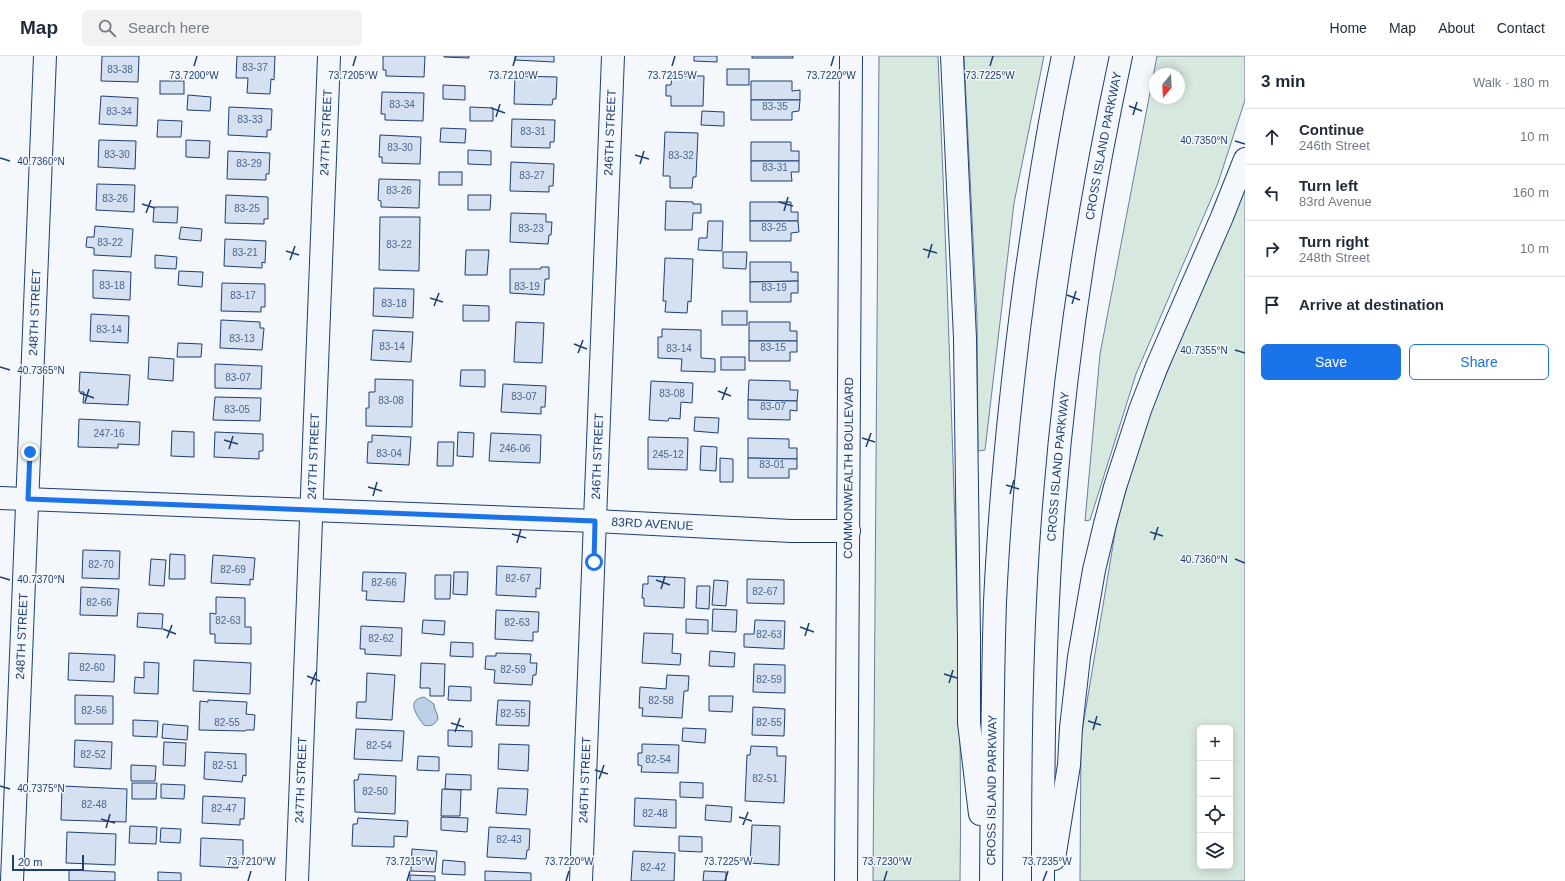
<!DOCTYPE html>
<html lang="en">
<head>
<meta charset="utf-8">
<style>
	:root { --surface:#fff; --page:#f2f2f3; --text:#1f2937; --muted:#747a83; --line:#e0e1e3; --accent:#1a73e8 }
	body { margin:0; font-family:Helvetica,sans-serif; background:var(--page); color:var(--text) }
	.controls { position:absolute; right:12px; bottom:12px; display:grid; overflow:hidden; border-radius:6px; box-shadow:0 2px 10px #0003 }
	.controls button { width:36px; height:36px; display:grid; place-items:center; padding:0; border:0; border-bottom:1px solid var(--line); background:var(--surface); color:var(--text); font:20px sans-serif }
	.compass { position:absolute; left:1149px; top:12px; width:36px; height:36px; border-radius:50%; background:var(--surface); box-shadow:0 2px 10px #0003; rotate:198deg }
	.scale { position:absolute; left:12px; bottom:10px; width:72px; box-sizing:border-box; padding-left:4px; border:2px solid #1d3f73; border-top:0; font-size:11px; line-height:14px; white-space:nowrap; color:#1d3f73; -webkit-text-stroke:3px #f4f7fb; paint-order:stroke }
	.stop { position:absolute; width:12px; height:12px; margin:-9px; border:3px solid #1a73e8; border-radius:50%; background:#fff }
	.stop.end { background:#1a73e8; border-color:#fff; box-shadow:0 1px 4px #0008 }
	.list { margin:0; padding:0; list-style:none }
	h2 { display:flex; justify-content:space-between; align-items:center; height:52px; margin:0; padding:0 16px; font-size:17px }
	h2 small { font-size:13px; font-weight:400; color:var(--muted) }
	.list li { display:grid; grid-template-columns:26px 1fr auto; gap:12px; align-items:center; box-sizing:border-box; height:56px; padding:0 16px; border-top:1px solid var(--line) }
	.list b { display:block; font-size:15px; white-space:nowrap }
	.list p { margin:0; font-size:13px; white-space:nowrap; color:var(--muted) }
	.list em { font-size:13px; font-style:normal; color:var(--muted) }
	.actions { display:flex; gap:8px; padding:12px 16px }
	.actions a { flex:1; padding:9px 0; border:1px solid var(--accent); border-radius:6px; text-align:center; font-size:14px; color:var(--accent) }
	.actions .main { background:var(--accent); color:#fff }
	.icon { flex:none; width:22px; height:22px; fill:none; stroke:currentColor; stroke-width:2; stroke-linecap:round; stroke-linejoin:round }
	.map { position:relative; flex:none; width:1245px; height:825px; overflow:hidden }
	header { display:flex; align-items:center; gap:24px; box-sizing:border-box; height:56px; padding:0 20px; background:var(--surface); border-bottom:1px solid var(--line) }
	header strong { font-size:19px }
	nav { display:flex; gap:22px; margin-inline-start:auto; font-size:14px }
	.search { width:280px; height:36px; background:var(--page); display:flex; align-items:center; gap:10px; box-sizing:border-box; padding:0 14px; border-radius:6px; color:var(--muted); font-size:15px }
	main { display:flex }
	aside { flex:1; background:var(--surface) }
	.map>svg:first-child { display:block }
	.green { fill:#d7e8df; stroke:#687fa3; fill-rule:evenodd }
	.water { fill:#bed0e5; stroke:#687fa3 }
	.building { fill:#d5e0f0; stroke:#1d3f73 }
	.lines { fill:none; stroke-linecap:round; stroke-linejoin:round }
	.street-casing { stroke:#1d3f73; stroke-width:24 }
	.secondary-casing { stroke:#1d3f73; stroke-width:24 }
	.highway-casing { stroke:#1d3f73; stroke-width:24 }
	.street { stroke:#f4f7fb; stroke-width:22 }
	.secondary { stroke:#f4f7fb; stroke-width:22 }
	.highway { stroke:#f4f7fb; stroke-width:22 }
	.route { stroke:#1a73e8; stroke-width:5 }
	.ticks { fill:none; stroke:#1d3f73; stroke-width:1.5 }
	.labels { text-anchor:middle; stroke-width:3; stroke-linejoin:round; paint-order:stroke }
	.number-label { font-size:10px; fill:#4b6792 }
	.street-label { font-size:12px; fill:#1d3f73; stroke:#f4f7fb }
	.ticks-label { font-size:10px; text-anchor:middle; fill:#1d3f73; stroke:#f4f7fb; stroke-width:3; stroke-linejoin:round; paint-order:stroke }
</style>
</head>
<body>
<header>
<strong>Map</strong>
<div class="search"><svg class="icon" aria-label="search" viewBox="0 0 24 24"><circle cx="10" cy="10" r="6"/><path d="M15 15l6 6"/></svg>Search here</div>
<nav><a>Home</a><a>Map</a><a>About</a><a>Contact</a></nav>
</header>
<main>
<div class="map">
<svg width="1245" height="825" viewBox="0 0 1245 825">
	<rect width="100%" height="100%" fill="#f4f7fb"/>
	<g class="green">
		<path d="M879,0H938C945,156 950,312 955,468C958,587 962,706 960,825H873Z"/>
		<path d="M964,0H1044L1014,147L985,394L978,395L977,262Z"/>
		<path d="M1157,0H1245V44L1218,127L1136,318L1090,464L1085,465L1100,298ZM1155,18H1179V42H1155Z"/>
		<path d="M1245,130V825H1080L1081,682L1117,465L1144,371ZM1200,672H1230V810H1200Z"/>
	</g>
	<path class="water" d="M424,641L434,648C434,654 438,657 438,663C434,669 431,671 424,669C417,660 405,644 424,641Z"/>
	<g class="building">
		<path d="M102,0H139L138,26L101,25Z"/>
		<path d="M237,0H275L274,24L271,23L270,38L247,37L248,22H236Z"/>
		<path d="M383,0H425L424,21L386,20V14H383Z"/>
		<path d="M444,0H469V2L444,1Z"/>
		<path d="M515,0H554V6L515,4Z"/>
		<path d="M694,0H717V6L694,5Z"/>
		<rect x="752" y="0" width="41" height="2"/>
		<rect x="727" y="13" width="22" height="16"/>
		<path d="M515,20L557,21L556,43H553L552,49L514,48Z"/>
		<path d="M672,20H704L703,50H671V40H666V29H671Z"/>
		<rect x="160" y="25" width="24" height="13"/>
		<path d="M751,25H792V35L800,34V44H751Z"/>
		<path d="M443,29L465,30V44L443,43Z"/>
		<path d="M382,36L424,37L423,65L385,64V58H381Z"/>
		<path d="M188,39L211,41L210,55L187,54Z"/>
		<path d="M101,40L138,42L137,70L99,68Z"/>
		<path d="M751,44H800L799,55L792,56V64H751Z"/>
		<path d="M229,51L272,53L271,74H267V81L228,79Z"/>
		<path d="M470,51L493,52V65H470Z"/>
		<path d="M702,55L724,56V70L701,69Z"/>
		<path d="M512,63L555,64L554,86H550V92L511,91Z"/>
		<path d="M158,64L182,65L181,81H157Z"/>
		<path d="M441,72L466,73L465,87L440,86Z"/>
		<path d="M665,76L698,77L696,121H693L692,132H670V120H663Z"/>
		<path d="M380,79L421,81L420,108L382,107V101H379Z"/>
		<path d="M99,84L136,85L135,113L98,111Z"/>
		<path d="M186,84L210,85L209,102L186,101Z"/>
		<path d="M751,86H791V95H799V105H751Z"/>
		<path d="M468,94L491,95V109L468,108Z"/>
		<path d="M228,95L270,97L269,118H266V124L227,123Z"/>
		<path d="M751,105H799V116H791L792,125H751Z"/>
		<path d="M511,106L554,108L553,130H549V136L510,135Z"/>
		<rect x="439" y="116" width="23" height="13"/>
		<path d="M379,123L420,124L419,152L381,151V145L378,144Z"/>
		<path d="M97,128L135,129L134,156L96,154Z"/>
		<path d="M226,139L268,141V163H264V168L225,167Z"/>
		<path d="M468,139H491L490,154H468Z"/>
		<path d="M666,145L693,146V148H701V157H693L692,174H665Z"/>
		<path d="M750,146H791V156H798V165H750Z"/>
		<path d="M154,151H178L177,167L153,166Z"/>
		<path d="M511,157L546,158V166H552L551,179H549L548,188L510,186Z"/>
		<path d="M380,161H420L419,215L379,214Z"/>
		<path d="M708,165H723L722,195L698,194L699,182H707Z"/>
		<path d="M750,165H798L799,176L791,177V185H750Z"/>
		<path d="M95,170L133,173L131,201L94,199V192L86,191L87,181H94Z"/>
		<path d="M181,171L202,173L201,185L179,183Z"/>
		<path d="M225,183L266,185L265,207L262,206V212L224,210Z"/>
		<path d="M466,194H489L487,219H465Z"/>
		<path d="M723,196H747L746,213L723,212Z"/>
		<path d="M155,199L177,201L176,213L155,212Z"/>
		<path d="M665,202L693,203L691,246L688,245L687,257L665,256L666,245H663Z"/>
		<path d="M750,206H791V216H798V225L750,226Z"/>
		<path d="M541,211H549V223H545L544,239L510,237V213H541Z"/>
		<path d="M93,214L131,216L130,244L93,242Z"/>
		<path d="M179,215L203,216L202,231L178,229Z"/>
		<path d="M798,225V237H791V246H750V226Z"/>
		<path d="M222,227L265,228V251H261V256L221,255Z"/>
		<path d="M374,232L414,233L413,262L373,260Z"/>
		<path d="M463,249L489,250V265H463Z"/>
		<rect x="722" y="255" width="25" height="14"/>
		<path d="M91,258L129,260L128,287L90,285Z"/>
		<path d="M221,264L260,266V272H264L262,294L220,292Z"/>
		<path d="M516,266L544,267L542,307L514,306Z"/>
		<path d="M749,266H790V275H797V285H749Z"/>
		<path d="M662,273L701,274V302L715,303V316L681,315L682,303L658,302V281H662Z"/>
		<path d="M373,274L413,276L411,306L371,304Z"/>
		<path d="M749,285H797V296H790V305H749Z"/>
		<path d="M178,287L202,288L201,301H177Z"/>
		<path d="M149,301L174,303L173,325L148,323Z"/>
		<rect x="721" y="301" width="24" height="13"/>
		<path d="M215,308L262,310L261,333L215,332Z"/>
		<path d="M461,314H485V331L460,330Z"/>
		<path d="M80,316L130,319L128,349L83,347L84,336H79Z"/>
		<path d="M375,323L413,324L412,371L366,370V352H369V336H375Z"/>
		<path d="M749,324L790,325V334H798L797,345L748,344Z"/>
		<path d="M651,325L693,327L692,347L681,346L680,363L669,362L668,365L649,364Z"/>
		<path d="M503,328L546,330L545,351H541V358L501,356Z"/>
		<path d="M215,341L261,342L260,365L213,364Z"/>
		<path d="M748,344L797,345V355L790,354V364L748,363Z"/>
		<path d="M695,361L719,362L718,377L694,375Z"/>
		<path d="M79,363L140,366L139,389L118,388V392L78,391Z"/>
		<path d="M172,375L194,376V401L171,400Z"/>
		<path d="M215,376L263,378V395H259V403L214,401Z"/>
		<path d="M458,376L474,377L473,401L457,400Z"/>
		<path d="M491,377L541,379L540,407L489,405Z"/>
		<path d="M372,379L411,381L409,409L367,407L368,386H372Z"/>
		<path d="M648,381L688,382L687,414L648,413Z"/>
		<path d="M748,382L789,383V392H797V403L748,402Z"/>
		<path d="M438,386H454L453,410H437Z"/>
		<path d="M701,390L717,391L716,415L700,414Z"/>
		<path d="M720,402L733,403V426H720Z"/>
		<path d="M748,402L797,403V413H789V422H748Z"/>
		<path d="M83,494L120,495L119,523L82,522Z"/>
		<path d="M170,498L185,499V523H169Z"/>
		<path d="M213,499L255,502L253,524L250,523V529L211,527Z"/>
		<path d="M151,503L166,504L164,530L149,529Z"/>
		<path d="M497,510L541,512L540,533L536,532V541L496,539Z"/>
		<path d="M363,516L406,517L404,546L366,544L367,535H362Z"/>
		<path d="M454,516H468L467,539L453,538Z"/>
		<path d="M435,519H451L450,543H435Z"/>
		<path d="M648,520L685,522L684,552L644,550V542H642L643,528H648Z"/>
		<path d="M747,523L784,524V548L747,547Z"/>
		<path d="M714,524L728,525L726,550L712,549Z"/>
		<path d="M697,530H710L709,553L696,552Z"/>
		<path d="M81,531L119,533L117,560L80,559Z"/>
		<path d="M216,541L245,542V571H251V588L215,587V578H210V557L216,558Z"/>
		<path d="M713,553L737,554L736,576L712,575Z"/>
		<path d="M496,554L539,556L538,576H533V585L495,583Z"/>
		<path d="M138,557L163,558L162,573L137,571Z"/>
		<path d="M686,563L708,564V578L686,577Z"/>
		<path d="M423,564L445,565L444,579L422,577Z"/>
		<path d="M755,564L785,565L784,593L744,591V578H754Z"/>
		<path d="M361,570L402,572L401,600L365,598V593H360Z"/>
		<path d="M644,577L673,578L672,597L681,598L680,609L642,607Z"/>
		<path d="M451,586L473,587V601L450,600Z"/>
		<path d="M710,595L735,597L734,611L709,610Z"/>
		<path d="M69,597L115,599L114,626L68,624Z"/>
		<path d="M496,597L531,598L530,607H537L536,619H533L532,629L494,627L495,614L485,613L486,600H496Z"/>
		<path d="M194,604L251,607L250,638L193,635Z"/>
		<path d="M144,606L159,607L158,638L134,637L135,621L144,622Z"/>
		<path d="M421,607L445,608L444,640H430V632H420Z"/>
		<path d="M754,608L785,609V637L753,636Z"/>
		<path d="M367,617L395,619L392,664L356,662L357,646H366Z"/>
		<path d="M667,619L689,620L688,635H684L682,662L642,660L643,652H639L640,631L666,633Z"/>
		<path d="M449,630L471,631V645L448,644Z"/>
		<path d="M75,639L113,640V668H75Z"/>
		<path d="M709,640H733L732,656L709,655Z"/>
		<path d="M208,644L247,646L246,658L255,659L254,674H246L245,675L199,674L200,645L208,646Z"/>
		<path d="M498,644L530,645L529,670L496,669Z"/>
		<path d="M753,651L785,653L784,680L752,679Z"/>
		<path d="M133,664L158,665L157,681L133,680Z"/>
		<path d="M163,668L188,670L187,684L162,682Z"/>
		<path d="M683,672L706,673L705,687L682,685Z"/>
		<path d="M356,673L404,675L402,705L354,703Z"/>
		<path d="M448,674L472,675V691L448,690Z"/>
		<path d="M75,684L112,686L111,713L74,711Z"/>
		<path d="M164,686L186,687L185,710L163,709Z"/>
		<path d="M499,688L529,689L528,715L498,713Z"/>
		<path d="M642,688L679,689L678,717L641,716L642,710L638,709V697H642Z"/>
		<path d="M751,690L777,691V700H786L784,747L745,745L747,699H750Z"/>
		<path d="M205,696L246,698V720L243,719L242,726L204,723Z"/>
		<path d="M418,700L439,701V715L417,714Z"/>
		<path d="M131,709L156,710L155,725H131Z"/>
		<path d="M359,718L396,720L395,758L355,756L354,724H358Z"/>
		<path d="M446,718L471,719V734L445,733Z"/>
		<path d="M680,726L703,727V742L680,741Z"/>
		<path d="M132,727H157L156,743H132Z"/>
		<path d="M161,728L185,729L184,743L161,742Z"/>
		<path d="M62,730L127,733L126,766L61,764Z"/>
		<path d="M498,732L528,733L526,759L496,757Z"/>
		<path d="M442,733L461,734L460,760H441Z"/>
		<path d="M203,740L245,742L244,763H240V769L202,767Z"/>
		<path d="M635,742L676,744V772L634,770Z"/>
		<path d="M706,749L732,751L731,766L705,764Z"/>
		<path d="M441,761L468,762L467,776L441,774Z"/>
		<path d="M358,762L408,765L407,781L394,780V791L352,790L353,768H357Z"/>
		<path d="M752,769L780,770L779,809L750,807Z"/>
		<path d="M130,770L157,771L156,788L129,787Z"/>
		<path d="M489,771L530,773L529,794H527L526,803L487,801Z"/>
		<path d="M161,772L181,773L180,787L160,786Z"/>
		<path d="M67,776L116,778L115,809L66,807Z"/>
		<path d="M679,780L702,781V796L679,795Z"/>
		<path d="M201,782L243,784V807L238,806V812L200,810Z"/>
		<path d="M412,793L437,795L435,816L411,815Z"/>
		<path d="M633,795L675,797L674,825H631Z"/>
		<path d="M443,804L465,806V819L442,818Z"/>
		<path d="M69,814L115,816V825H69Z"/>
		<path d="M485,815L531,817V825H485Z"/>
		<path d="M704,815L726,816V825H703Z"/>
		<path d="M158,816L181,817V825H158Z"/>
		<path d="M410,819L435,820V825H410Z"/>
	</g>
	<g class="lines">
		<defs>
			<g id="street">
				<path id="s1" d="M0,442L595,465L791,475H849"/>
				<path id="s2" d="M12,825L45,0"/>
				<path id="s3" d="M297,825L329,0"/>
				<path id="s4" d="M581,825L613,0"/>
			</g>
			<g id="secondary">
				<path id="s5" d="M846,825L851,0"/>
			</g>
			<g id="highway">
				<path d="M952,0L965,282L969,581V667L980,758"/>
				<path d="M1054,803L1069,709L1071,672L1079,601L1094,514L1105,468L1115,431L1140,354L1157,310L1222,161L1245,103"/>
				<path id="s6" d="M991,825C992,732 992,639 995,546C1000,439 1011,332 1025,226C1036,150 1047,75 1063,0"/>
				<path id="s7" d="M1043,825C1043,700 1044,574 1054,450C1066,299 1089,148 1121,0"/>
			</g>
		</defs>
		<use href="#street" class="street-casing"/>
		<use href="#secondary" class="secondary-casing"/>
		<use href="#highway" class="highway-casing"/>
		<use href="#street" class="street"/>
		<use href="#secondary" class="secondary"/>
		<use href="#highway" class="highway"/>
	</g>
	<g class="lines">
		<path class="route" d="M30,396L28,443L595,465L594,506"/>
	</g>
	<path class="ticks" d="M194,10L197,0M353,10L356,0M513,10L516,0M672,10L675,0M831,10L834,0M990,10L993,0M1129,50L1142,55M491,52L505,57M1133,59L1137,46M496,61L500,48M1235,85L1245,88M635,99L649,103M0,102L10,105M640,108L644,95M779,146L793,150M142,148L155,152M784,155L788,141M146,157L151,144M923,193L937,197M286,195L299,199M928,202L932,188M290,204L295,190M1067,239L1080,244M430,242L443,246M1072,248L1076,235M434,250L439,237M574,288L587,293M1235,294L1245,297M578,297L583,284M0,311L10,314M718,335L731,340M80,337L94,342M722,344L727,331M85,346L89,333M862,382L875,386M224,384L238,388M866,391L871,377M229,393L233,380M1006,429L1019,433M368,431L382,435M1010,438L1014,424M373,440L377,426M1150,476L1163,480M512,478L526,482M1154,484L1158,471M517,487L521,473M1235,503L1245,507M0,521L10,524M656,524L670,529M661,533L665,520M800,571L814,576M163,573L176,578M805,580L809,567M167,582L172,569M944,618L957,622M307,620L320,625M949,627L953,614M311,629L316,616M1088,665L1101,669M451,667L464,671M1093,674L1097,660M455,676L460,662M595,714L608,718M599,723L604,709M0,730L10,733M739,761L752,765M101,763L115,767M743,769L748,756M106,772L110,758M248,825L251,815M407,825L410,815M566,825L569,815M725,825L728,815M884,825L887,815M1043,825L1047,815"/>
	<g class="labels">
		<g class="number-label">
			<text x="255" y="15">83-37</text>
			<text x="120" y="17">83-38</text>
			<text x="402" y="52">83-34</text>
			<text x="775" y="54">83-35</text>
			<text x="119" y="59">83-34</text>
			<text x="250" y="67">83-33</text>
			<text x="533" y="79">83-31</text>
			<text x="400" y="95">83-30</text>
			<text x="117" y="102">83-30</text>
			<text x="681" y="103">83-32</text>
			<text x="249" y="111">83-29</text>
			<text x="775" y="115">83-31</text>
			<text x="532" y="123">83-27</text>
			<text x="399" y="138">83-26</text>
			<text x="115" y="146">83-26</text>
			<text x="247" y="156">83-25</text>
			<text x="774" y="175">83-25</text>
			<text x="531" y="176">83-23</text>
			<text x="110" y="190">83-22</text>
			<text x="399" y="192">83-22</text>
			<text x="245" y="200">83-21</text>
			<text x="112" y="233">83-18</text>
			<text x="527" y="234">83-19</text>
			<text x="774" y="235">83-19</text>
			<text x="243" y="243">83-17</text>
			<text x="394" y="251">83-18</text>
			<text x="109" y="277">83-14</text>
			<text x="242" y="286">83-13</text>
			<text x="392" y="294">83-14</text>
			<text x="773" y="295">83-15</text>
			<text x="679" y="296">83-14</text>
			<text x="238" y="325">83-07</text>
			<text x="672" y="341">83-08</text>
			<text x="524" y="344">83-07</text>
			<text x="391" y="348">83-08</text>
			<text x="773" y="354">83-07</text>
			<text x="237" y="357">83-05</text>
			<text x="109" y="381">247-16</text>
			<text x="515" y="396">246-06</text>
			<text x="389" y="401">83-04</text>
			<text x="668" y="402">245-12</text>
			<text x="772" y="412">83-01</text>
			<text x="101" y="512">82-70</text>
			<text x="233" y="517">82-69</text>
			<text x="518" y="526">82-67</text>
			<text x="384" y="530">82-66</text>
			<text x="765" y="539">82-67</text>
			<text x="99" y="550">82-66</text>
			<text x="228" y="568">82-63</text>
			<text x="517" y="570">82-63</text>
			<text x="769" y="582">82-63</text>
			<text x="381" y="586">82-62</text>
			<text x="92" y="615">82-60</text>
			<text x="513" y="617">82-59</text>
			<text x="769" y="627">82-59</text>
			<text x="661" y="648">82-58</text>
			<text x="94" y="658">82-56</text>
			<text x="513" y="661">82-55</text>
			<text x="227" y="670">82-55</text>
			<text x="769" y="670">82-55</text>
			<text x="379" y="693">82-54</text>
			<text x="93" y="702">82-52</text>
			<text x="658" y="707">82-54</text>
			<text x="225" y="713">82-51</text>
			<text x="765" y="726">82-51</text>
			<text x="375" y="739">82-50</text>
			<text x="94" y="752">82-48</text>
			<text x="224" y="756">82-47</text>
			<text x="655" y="761">82-48</text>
			<text x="509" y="787">82-43</text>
			<text x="653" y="815">82-42</text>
		</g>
		<g class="street-label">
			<text dy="4" stroke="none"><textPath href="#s3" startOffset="749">247TH STREET</textPath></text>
			<text dy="4" stroke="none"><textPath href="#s4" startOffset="749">246TH STREET</textPath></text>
			<text dy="4" stroke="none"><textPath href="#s7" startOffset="739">CROSS ISLAND PARKWAY</textPath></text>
			<text dy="4" stroke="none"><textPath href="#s2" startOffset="569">248TH STREET</textPath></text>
			<text dy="4" stroke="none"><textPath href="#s3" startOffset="425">247TH STREET</textPath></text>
			<text dy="4" stroke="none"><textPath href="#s4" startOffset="425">246TH STREET</textPath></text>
			<text dy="4" stroke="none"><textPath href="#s7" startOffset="415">CROSS ISLAND PARKWAY</textPath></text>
			<text dy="4" stroke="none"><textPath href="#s5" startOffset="413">COMMONWEALTH BOULEVARD</textPath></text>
			<text dy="4" stroke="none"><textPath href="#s1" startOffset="653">83RD AVENUE</textPath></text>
			<text dy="4" stroke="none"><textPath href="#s2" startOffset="245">248TH STREET</textPath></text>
			<text dy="4" stroke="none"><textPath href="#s3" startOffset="101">247TH STREET</textPath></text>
			<text dy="4" stroke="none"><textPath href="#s4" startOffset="101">246TH STREET</textPath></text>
			<text dy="4" stroke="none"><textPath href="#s6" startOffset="91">CROSS ISLAND PARKWAY</textPath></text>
		</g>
	</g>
	<g class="ticks-label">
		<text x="194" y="23">73.7200°W</text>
		<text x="353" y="23">73.7205°W</text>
		<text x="513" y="23">73.7210°W</text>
		<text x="672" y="23">73.7215°W</text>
		<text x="831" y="23">73.7220°W</text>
		<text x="990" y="23">73.7225°W</text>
		<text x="1204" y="88">40.7350°N</text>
		<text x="41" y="109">40.7360°N</text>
		<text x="1204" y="298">40.7355°N</text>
		<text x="41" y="318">40.7365°N</text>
		<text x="1204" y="507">40.7360°N</text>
		<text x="41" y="527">40.7370°N</text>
		<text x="41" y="736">40.7375°N</text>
		<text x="1047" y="809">73.7235°W</text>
		<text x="251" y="809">73.7210°W</text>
		<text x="410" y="809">73.7215°W</text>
		<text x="569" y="809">73.7220°W</text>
		<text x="728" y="809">73.7225°W</text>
		<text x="887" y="809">73.7230°W</text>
	</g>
</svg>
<div class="controls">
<button>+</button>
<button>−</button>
<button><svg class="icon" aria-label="locate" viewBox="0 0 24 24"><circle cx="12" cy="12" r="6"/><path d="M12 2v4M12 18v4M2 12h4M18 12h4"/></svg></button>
<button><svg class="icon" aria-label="layers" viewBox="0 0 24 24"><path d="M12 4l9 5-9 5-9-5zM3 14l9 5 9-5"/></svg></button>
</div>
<svg class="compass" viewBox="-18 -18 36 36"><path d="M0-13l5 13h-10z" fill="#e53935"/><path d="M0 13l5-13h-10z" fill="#747a83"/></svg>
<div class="scale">20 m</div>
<div class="stop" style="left:594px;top:506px"></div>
<div class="stop end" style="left:30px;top:396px"></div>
</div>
<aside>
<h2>3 min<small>Walk · 180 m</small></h2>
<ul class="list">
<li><svg class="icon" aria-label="ahead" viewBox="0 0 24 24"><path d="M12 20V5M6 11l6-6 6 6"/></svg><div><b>Continue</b><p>246th Street</p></div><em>10 m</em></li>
<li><svg class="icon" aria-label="left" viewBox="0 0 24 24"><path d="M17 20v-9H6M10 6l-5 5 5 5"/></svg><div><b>Turn left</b><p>83rd Avenue</p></div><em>160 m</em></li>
<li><svg class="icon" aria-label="right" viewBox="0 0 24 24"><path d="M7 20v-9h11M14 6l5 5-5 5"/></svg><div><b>Turn right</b><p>248th Street</p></div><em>10 m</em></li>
<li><svg class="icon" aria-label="arrive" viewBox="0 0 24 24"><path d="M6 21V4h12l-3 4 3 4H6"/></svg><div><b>Arrive at destination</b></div></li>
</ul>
<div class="actions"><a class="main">Save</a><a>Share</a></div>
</aside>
</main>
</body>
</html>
